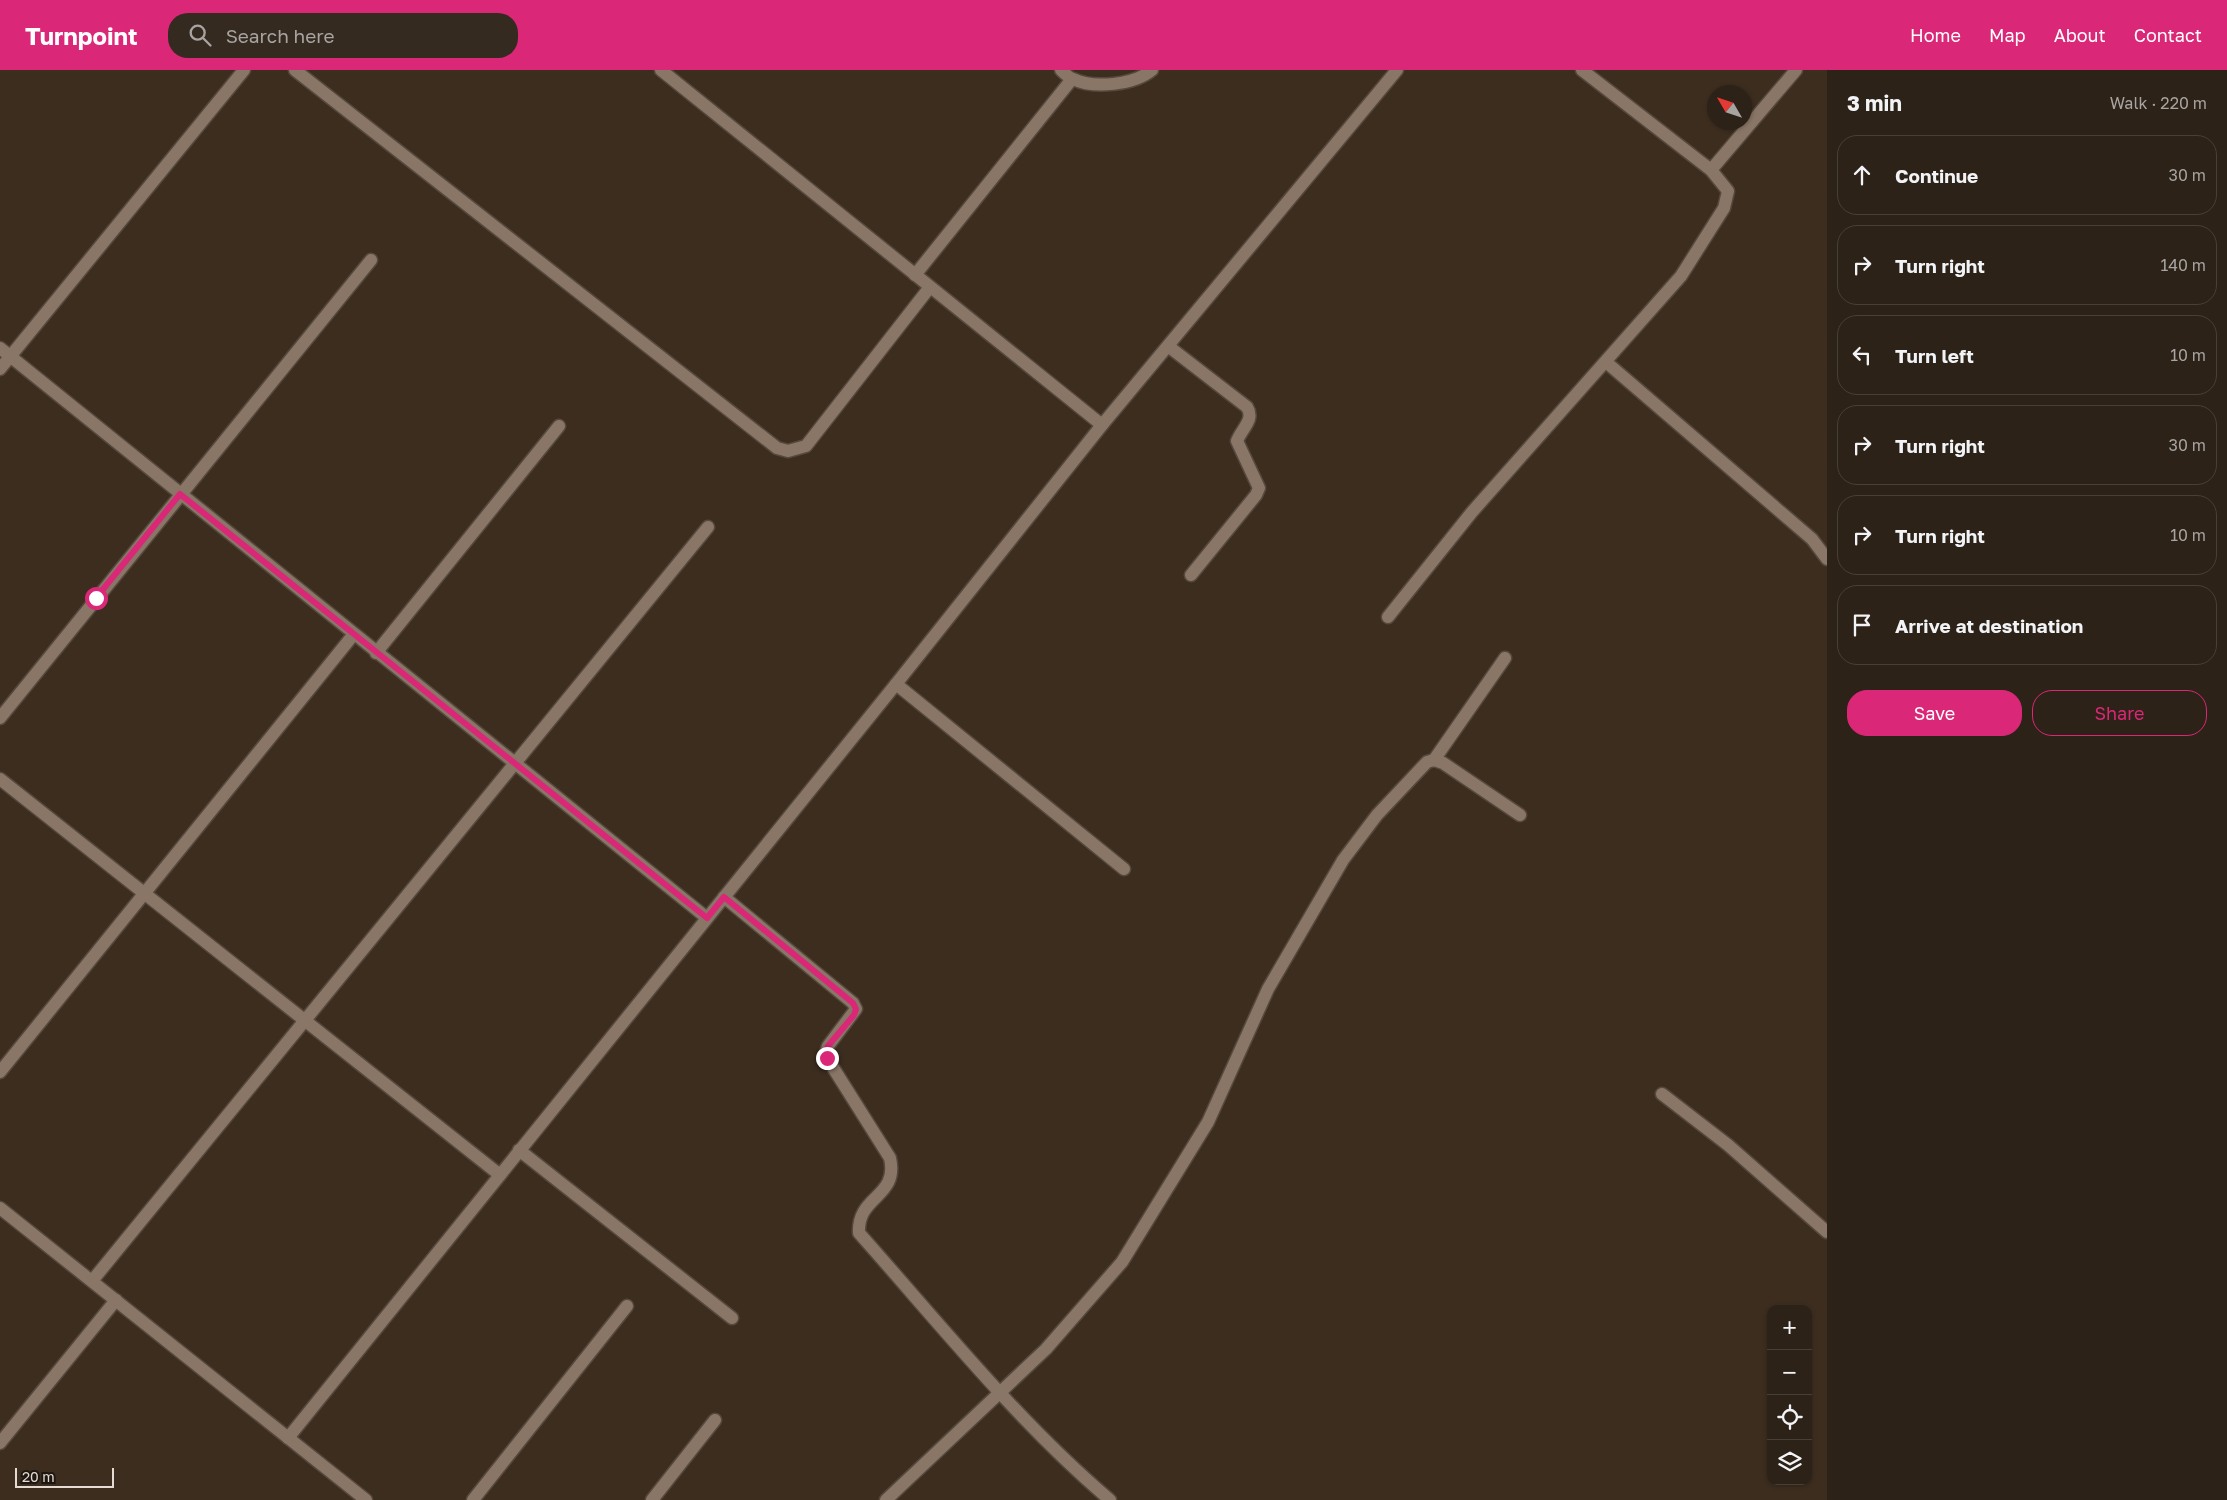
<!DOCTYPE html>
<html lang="en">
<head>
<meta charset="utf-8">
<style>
	:root { --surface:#2d2217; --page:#352a20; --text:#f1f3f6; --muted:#a7a4a1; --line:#483f36; --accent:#db2777 }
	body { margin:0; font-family:"Golos Text",sans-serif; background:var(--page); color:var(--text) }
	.controls { position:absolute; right:15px; bottom:15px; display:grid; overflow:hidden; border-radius:10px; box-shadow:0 1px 4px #0004 }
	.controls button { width:45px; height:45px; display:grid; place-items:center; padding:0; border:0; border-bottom:1px solid var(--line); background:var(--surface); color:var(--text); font:25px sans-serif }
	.compass { position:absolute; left:1707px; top:15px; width:45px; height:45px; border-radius:50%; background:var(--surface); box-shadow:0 1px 4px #0004; rotate:309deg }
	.scale { position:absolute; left:15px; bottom:12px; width:99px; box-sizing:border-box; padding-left:5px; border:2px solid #e5dbd2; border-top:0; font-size:14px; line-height:18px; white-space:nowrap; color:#e5dbd2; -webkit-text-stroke:4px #1e1711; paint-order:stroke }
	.stop { position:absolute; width:15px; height:15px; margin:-11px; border:4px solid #db2777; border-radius:50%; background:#fff }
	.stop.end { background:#db2777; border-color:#fff; box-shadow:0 1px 5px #0008 }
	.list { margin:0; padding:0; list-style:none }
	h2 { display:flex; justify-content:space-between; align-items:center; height:65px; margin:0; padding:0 20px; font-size:21px }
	h2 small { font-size:16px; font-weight:400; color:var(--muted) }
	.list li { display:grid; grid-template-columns:32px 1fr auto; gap:15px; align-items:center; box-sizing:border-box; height:80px; margin:0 10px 10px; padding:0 10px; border:1px solid var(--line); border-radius:20px }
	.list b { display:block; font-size:19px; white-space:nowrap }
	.list em { font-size:16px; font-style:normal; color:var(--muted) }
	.actions { display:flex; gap:10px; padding:15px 20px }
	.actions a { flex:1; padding:11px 0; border:1px solid var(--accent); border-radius:20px; text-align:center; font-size:18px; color:var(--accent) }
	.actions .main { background:var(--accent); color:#fff }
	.icon { flex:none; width:28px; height:28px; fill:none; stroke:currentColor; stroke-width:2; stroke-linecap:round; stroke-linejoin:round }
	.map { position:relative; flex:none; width:1827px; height:1430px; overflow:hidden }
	header { display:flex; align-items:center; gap:30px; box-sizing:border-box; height:70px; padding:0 25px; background:var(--accent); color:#fff }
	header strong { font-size:24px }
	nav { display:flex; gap:28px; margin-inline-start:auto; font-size:18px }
	.search { width:350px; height:45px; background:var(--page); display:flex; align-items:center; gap:12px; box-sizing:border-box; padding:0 18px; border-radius:20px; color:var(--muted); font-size:19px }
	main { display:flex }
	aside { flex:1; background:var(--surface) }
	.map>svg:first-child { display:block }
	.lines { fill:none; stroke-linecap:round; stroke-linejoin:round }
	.minor-casing { stroke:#55483d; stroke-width:15 }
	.minor { stroke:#897667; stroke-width:12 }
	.route { stroke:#db2777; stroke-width:6 }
</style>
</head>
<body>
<header>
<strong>Turnpoint</strong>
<div class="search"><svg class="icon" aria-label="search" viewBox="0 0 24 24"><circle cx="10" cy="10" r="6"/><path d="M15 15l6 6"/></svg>Search here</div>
<nav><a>Home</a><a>Map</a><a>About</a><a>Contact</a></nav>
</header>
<main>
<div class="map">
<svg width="1827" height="1430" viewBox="0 0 1827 1430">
	<rect width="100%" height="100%" fill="#3c2d1f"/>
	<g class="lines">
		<defs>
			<g id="minor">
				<path d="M295,0L777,378L788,381L806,376L930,217"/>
				<path d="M661,0L1102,355"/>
				<path d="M1061,0C1064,3 1069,8 1073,9C1094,19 1134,15 1152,0"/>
				<path d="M1711,100L1796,0"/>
				<path d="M915,205L1072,9"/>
				<path d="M1168,276L1247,337C1255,350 1242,358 1237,371L1259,418L1256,425L1191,505"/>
				<path d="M0,278L707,848"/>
				<path d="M1606,292L1812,469L1827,489"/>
				<path d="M0,299L244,0"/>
				<path d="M1388,547L1472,442L1681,206L1724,138L1728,121L1711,100L1582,0"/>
				<path d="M376,583L559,356"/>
				<path d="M896,614L1124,799"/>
				<path d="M0,648L371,190"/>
				<path d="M1434,690L1505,588"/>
				<path d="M0,709L500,1105"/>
				<path d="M724,827L853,933L856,939L828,976L826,982L827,988L890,1088C899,1128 857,1125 859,1163C940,1254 1017,1351 1110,1430"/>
				<path d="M0,1002L354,564"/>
				<path d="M1662,1024L1728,1075L1827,1162"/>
				<path d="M519,1080L732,1248"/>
				<path d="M0,1138L366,1430"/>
				<path d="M92,1211L708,457"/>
				<path d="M288,1368L896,614L1102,355L1397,0"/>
				<path d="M0,1373L116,1230"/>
				<path d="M473,1430L627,1236"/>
				<path d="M652,1430L715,1350"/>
				<path d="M886,1430L1046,1279L1122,1192L1208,1052L1268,919L1343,790L1377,745L1427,692L1434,690L1443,693L1520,745"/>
			</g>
		</defs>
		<use href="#minor" class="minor-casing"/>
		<use href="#minor" class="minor"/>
	</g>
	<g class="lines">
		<path class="route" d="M96,528L180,424L707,848L724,827L853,933L856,939L854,945L828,976L826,982L827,988"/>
	</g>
</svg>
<div class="controls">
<button>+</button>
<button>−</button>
<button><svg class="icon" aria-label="locate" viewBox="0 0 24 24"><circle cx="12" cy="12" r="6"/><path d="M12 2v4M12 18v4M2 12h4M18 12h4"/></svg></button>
<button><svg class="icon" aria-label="layers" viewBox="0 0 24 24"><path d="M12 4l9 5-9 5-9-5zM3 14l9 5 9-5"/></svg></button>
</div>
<svg class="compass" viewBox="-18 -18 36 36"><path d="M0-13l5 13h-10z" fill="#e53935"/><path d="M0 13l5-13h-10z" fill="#a7a4a1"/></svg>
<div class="scale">20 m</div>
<div class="stop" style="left:96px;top:528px"></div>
<div class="stop end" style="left:827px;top:988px"></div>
</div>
<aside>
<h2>3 min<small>Walk · 220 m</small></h2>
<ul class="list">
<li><svg class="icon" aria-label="ahead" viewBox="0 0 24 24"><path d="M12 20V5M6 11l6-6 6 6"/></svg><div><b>Continue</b></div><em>30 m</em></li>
<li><svg class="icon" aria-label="right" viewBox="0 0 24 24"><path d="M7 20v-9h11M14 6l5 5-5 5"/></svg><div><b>Turn right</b></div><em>140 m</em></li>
<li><svg class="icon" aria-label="left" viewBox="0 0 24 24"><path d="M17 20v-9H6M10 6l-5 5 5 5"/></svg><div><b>Turn left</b></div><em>10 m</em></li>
<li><svg class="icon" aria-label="right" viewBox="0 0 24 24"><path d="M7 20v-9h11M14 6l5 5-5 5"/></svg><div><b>Turn right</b></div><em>30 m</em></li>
<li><svg class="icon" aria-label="right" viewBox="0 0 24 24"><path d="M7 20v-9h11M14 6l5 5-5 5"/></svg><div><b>Turn right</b></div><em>10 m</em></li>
<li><svg class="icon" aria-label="arrive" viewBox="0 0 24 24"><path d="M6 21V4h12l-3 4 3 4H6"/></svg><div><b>Arrive at destination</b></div></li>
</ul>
<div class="actions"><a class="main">Save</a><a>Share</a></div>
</aside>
</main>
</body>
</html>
